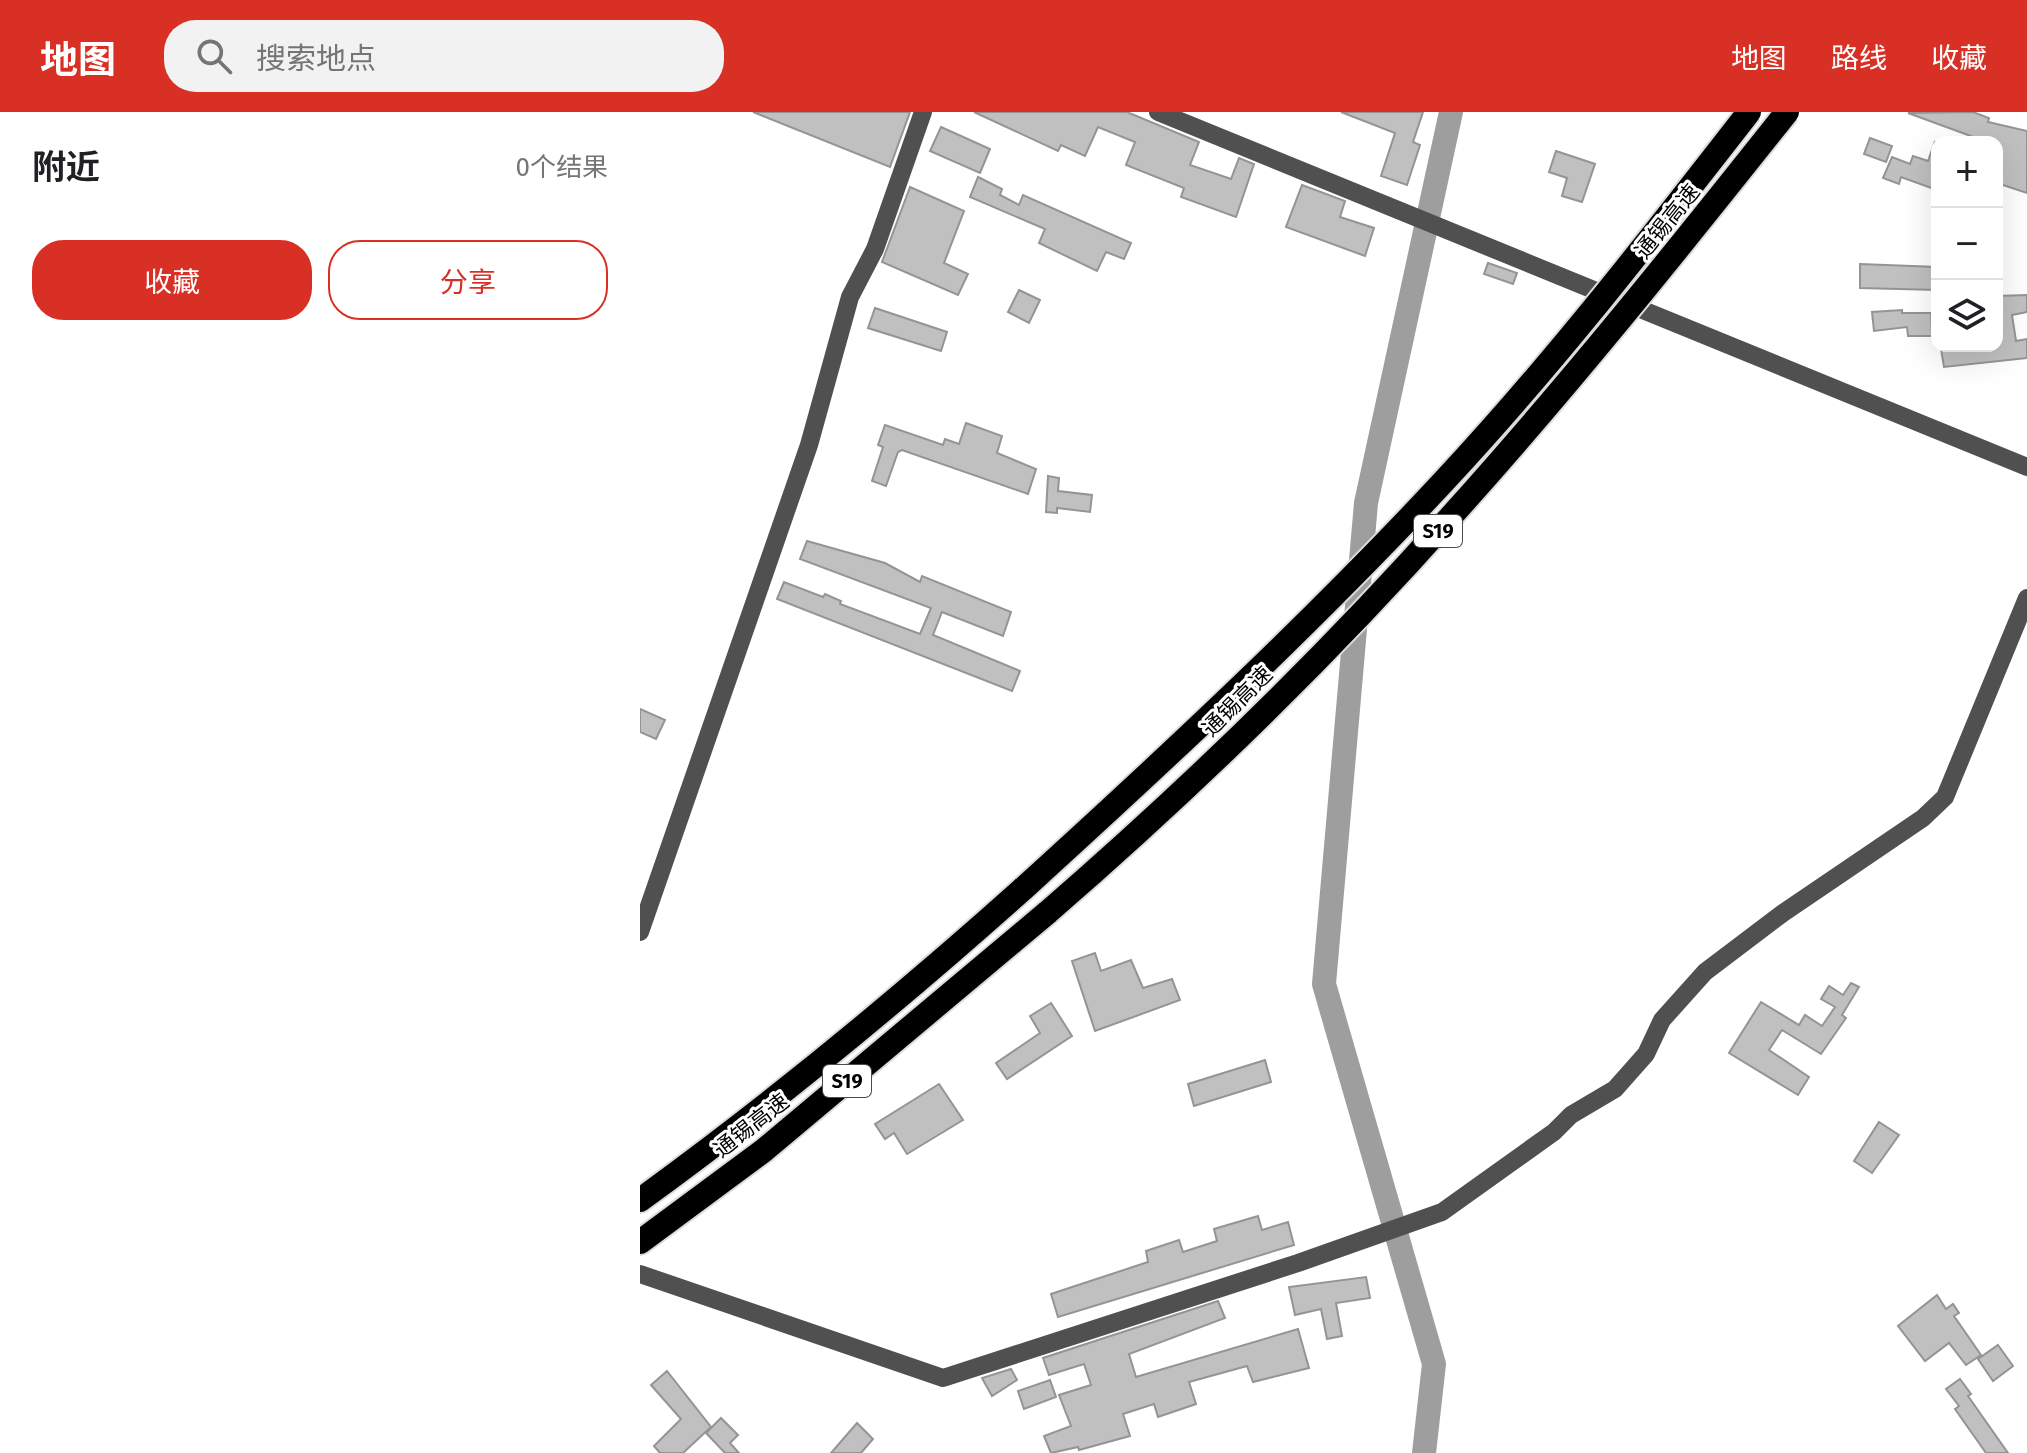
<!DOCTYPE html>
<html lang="zh">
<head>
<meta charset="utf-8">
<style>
	:root { --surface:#fff; --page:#f2f2f2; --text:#202124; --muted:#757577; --line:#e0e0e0; --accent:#d93025 }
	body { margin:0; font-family:"Fira Sans","Noto Sans SC",sans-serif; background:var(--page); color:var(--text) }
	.controls { position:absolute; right:24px; top:24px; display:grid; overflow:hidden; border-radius:16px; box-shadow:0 8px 32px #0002 }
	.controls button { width:72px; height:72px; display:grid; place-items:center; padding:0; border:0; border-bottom:2px solid var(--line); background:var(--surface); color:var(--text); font:40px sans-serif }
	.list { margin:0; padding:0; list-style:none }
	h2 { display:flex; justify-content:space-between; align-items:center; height:104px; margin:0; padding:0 32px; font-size:34px }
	h2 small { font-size:26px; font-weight:400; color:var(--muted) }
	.actions { display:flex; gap:16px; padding:24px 32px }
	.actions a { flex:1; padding:18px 0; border:2px solid var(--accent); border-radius:32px; text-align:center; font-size:28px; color:var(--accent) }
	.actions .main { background:var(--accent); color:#fff }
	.icon { flex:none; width:44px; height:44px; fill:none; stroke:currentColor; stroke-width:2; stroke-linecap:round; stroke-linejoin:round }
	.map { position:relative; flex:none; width:1387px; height:1341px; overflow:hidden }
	header { display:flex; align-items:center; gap:48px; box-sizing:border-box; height:112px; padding:0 40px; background:var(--accent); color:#fff }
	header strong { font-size:38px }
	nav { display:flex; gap:44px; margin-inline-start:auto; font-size:28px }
	.search { width:560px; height:72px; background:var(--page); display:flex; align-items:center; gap:20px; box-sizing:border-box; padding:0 28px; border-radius:32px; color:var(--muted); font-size:30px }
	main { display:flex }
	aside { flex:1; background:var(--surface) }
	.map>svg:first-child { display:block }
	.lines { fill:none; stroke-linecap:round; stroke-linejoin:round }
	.river { stroke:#9e9e9e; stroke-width:24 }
	.building { fill:#c0c0c0; stroke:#949494; stroke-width:2 }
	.highway-casing { stroke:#dbdbdb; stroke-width:28 }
	.minor { stroke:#505050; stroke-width:18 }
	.highway { stroke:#000; stroke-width:24 }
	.highway-bridge-casing { stroke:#dbdbdb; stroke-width:28; stroke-linecap:butt }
	.highway-bridge { stroke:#000; stroke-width:24 }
	.labels { text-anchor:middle; stroke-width:6; stroke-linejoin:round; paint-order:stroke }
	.shield { fill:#fff; stroke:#4c4c4c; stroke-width:2 }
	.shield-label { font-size:20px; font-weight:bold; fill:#000 }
	.street-label { font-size:22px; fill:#000; stroke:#fff }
</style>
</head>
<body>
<header>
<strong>地图</strong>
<div class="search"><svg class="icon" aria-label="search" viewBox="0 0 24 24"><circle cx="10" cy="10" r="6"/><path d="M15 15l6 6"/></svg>搜索地点</div>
<nav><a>地图</a><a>路线</a><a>收藏</a></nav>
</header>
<main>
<aside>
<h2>附近<small>0个结果</small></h2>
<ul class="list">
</ul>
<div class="actions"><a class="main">收藏</a><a>分享</a></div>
</aside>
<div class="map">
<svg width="1387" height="1341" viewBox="0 0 1387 1341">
	<rect width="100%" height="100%" fill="#fff"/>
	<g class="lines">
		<path class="river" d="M784,1341L794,1252L684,872L726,391L811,0"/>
	</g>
	<g class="building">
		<path d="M113,0H270L250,55Z"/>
		<path d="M334,0H487L559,30L550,53L591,67L599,46L614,52L596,105L541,85L544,76L486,53L495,30L458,15L445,44L421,33L418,39Z"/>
		<path d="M701,0H783L773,30L780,33L767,73L741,64L755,21Z"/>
		<path d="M1333,0L1349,6L1348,10L1387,19V81L1357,71V30H1347L1268,1Z"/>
		<path d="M301,15L350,37L340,61L290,39Z"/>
		<path d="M1230,26L1252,34L1246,50L1224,42Z"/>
		<path d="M1295,29L1297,78L1261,65L1259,72L1243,66L1252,45L1270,52L1273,44L1288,49Z"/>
		<path d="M916,39L955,52L942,90L922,84L927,66L909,60Z"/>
		<path d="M338,65L362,77L360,83L379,93L383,83L491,131L484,147L466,140L457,159L399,131L405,117L330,85Z"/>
		<path d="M662,73L705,89L700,105L734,116L725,144L646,115Z"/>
		<path d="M270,75L324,99L304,151L328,162L318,183L242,150Z"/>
		<path d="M848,151L877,161L873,172L844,162Z"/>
		<path d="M1220,152L1297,155V178L1220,176Z"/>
		<path d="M379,178L400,188L389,211L368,200Z"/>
		<path d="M1387,183V200L1372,203L1376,229L1387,227V246L1304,255L1301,237L1357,234V184Z"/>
		<path d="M235,196L307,220L301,239L228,216Z"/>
		<path d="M1262,198V201H1291L1292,224H1268L1267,215L1234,219L1232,200Z"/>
		<path d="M326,311L362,324L357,341L396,357L388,382L262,338L258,340L246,374L232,369L243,335L238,333L245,313L303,333L305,327L319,332Z"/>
		<path d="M408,364L419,366L418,379L452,383L450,400L417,396V401L406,400Z"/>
		<path d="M167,429L245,451L280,470L282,464L371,500L363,524L302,500L293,523L380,559L372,579L137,487L144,470L183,485L185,482L201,489L200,492L280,522L291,496L160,447Z"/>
		<path d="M0,597L25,608L16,627L0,620Z"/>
		<path d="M455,841L461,859L491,848L503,876L532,867L540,888L455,919L432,849Z"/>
		<path d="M1211,871L1219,875L1202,903L1206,906L1181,942L1142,918L1129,938L1169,965L1158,983L1089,941L1121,890L1159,913L1165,903L1182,914L1195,895L1181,887L1189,874L1203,883Z"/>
		<path d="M411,891L432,924L367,967L356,951L400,921L390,904Z"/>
		<path d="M625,948L631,970L554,994L548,972Z"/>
		<path d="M299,972L323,1008L267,1042L254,1021L245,1027L235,1012Z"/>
		<path d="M1239,1010L1259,1023L1232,1061L1214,1049Z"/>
		<path d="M618,1104L622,1118L648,1110L654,1133L418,1205L411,1182L508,1150L506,1139L539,1128L543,1140L577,1129L574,1117Z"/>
		<path d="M726,1165L730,1186L696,1191L702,1224L687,1227L681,1197L655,1203L649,1175Z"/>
		<path d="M1297,1183L1306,1197L1313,1192L1319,1201L1314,1204L1341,1243L1326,1253L1309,1231L1285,1249L1258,1214Z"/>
		<path d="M578,1189L585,1206L489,1242L496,1265L658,1217L669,1256L613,1270L607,1254L549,1270L556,1292L518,1305L514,1292L483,1302L490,1324L439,1338L438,1335L411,1341L404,1324L431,1314L419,1283L451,1273L444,1252L409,1263L403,1246Z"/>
		<path d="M1358,1233L1373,1254L1353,1269L1338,1247Z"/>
		<path d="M371,1257L377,1268L352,1284L342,1266Z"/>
		<path d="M27,1259L71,1315L43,1341H20L14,1334L41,1307L11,1273Z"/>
		<path d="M1320,1267L1331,1282L1328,1284L1368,1341H1346L1315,1297L1319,1294L1306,1277Z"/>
		<path d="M410,1268L416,1285L384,1297L378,1279Z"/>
		<path d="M81,1306L98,1323L90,1331L99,1341H85L66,1321Z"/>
		<path d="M217,1311L233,1327L221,1341H191Z"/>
	</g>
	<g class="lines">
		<defs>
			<g id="highway">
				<path d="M0,1088C134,991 261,886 384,776"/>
				<path d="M0,1130L123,1039L408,800"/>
			</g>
		</defs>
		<use href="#highway" class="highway-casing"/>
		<g class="minor">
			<path d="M518,0L1387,355"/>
			<path d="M0,820L169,333L210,185L235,137L283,0"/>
			<path d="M0,1162L303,1266L658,1151L802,1100L914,1020L931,1003L975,977L1006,942L1022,908L1065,860L1143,801L1283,706L1305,685L1387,486"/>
		</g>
		<use href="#highway" class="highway"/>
		<defs>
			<g id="highway-bridge">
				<path d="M384,776C528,645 672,511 805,368C914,251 1011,126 1109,0"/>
				<path d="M408,800C551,676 688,543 814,401C930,272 1039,136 1147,0"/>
			</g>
		</defs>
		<use href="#highway-bridge" class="highway-bridge-casing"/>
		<use href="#highway-bridge" class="highway-bridge"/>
	</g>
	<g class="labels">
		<g class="shield">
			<rect x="774" y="403" width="48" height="32" rx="6"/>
			<rect x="183" y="953" width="48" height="32" rx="6"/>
		</g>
		<g class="shield-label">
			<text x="798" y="426">S19</text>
			<text x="207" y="976">S19</text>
		</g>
		<g class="street-label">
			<text transform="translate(1027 109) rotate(-51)" y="8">通锡高速</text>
			<text transform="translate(597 589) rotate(-45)" y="8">通锡高速</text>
			<text transform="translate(111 1013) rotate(-38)" y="8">通锡高速</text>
		</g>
	</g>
</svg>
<div class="controls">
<button>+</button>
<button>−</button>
<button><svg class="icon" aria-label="layers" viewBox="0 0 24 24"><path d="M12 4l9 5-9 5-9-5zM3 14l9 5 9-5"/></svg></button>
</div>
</div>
</main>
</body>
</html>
